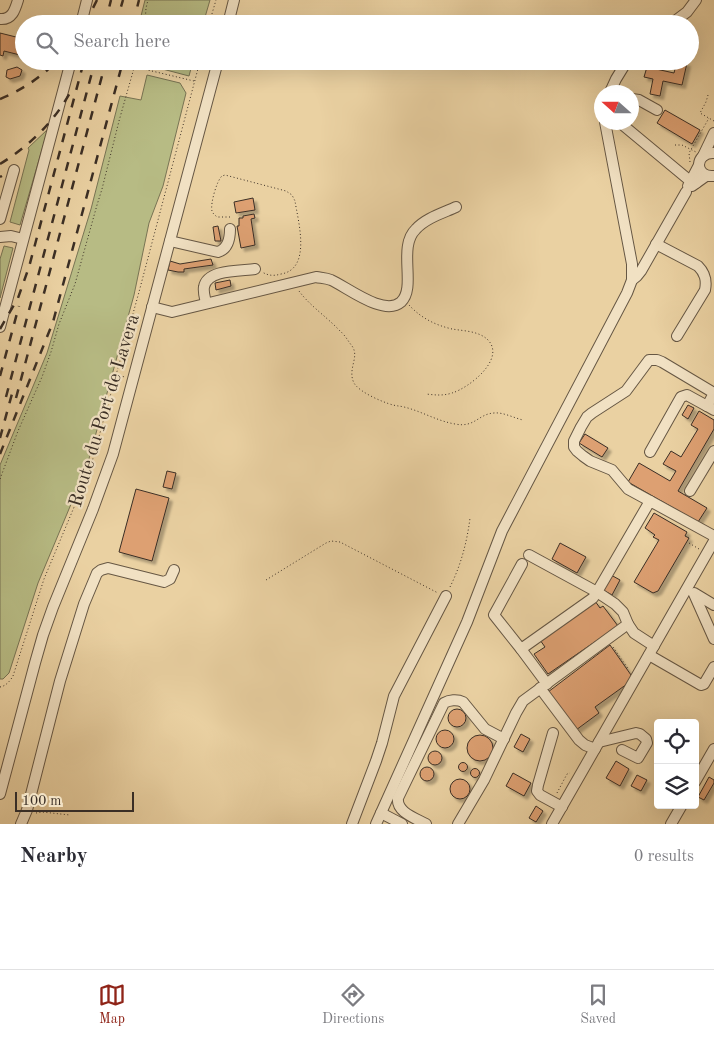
<!DOCTYPE html>
<html lang="en">
<head>
<meta charset="utf-8">
<style>
	:root { --surface:#fff; --page:#f7f7f7; --text:#2b2b33; --muted:#7c7c81; --line:#e1e1e2; --accent:#8f2418 }
	body { margin:0; font-family:"Old Standard TT",serif; background:var(--page); color:var(--text) }
	.controls { position:absolute; right:15px; bottom:15px; display:grid; overflow:hidden; border-radius:5px; box-shadow:0 5px 20px #0002 }
	.controls button { width:45px; height:45px; display:grid; place-items:center; padding:0; border:0; border-bottom:1px solid var(--line); background:var(--surface); color:var(--text); font:25px sans-serif }
	.compass { position:absolute; left:594px; top:85px; width:45px; height:45px; border-radius:50%; background:var(--surface); box-shadow:0 5px 20px #0002; rotate:291deg }
	.scale { position:absolute; left:15px; bottom:12px; width:119px; box-sizing:border-box; padding-left:5px; border:2px solid #3a2e25; border-top:0; font-size:14px; line-height:18px; white-space:nowrap; color:#3a2e25; -webkit-text-stroke:4px #f1e1c3; paint-order:stroke }
	.list { margin:0; padding:0; list-style:none }
	h2 { display:flex; justify-content:space-between; align-items:center; height:65px; margin:0; padding:0 20px; font-size:21px }
	h2 small { font-size:16px; font-weight:400; color:var(--muted) }
	.icon { flex:none; width:28px; height:28px; fill:none; stroke:currentColor; stroke-width:2; stroke-linecap:round; stroke-linejoin:round }
	.map { position:relative; flex:none; width:714px; height:824px; overflow:hidden }
	.search { position:absolute; background:var(--surface); box-shadow:0 5px 20px #0002; left:15px; right:15px; top:15px; height:55px; display:flex; align-items:center; gap:12px; box-sizing:border-box; padding:0 18px; border-radius:28px; color:var(--muted); font-size:19px }
	.sheet { height:145px; background:var(--surface) }
	nav { display:flex; justify-content:space-around; align-items:center; box-sizing:border-box; height:70px; border-top:1px solid var(--line); background:var(--surface); font-size:14px; color:var(--muted) }
	nav a { display:grid; justify-items:center; gap:2px }
	nav .on { color:var(--accent) }
	.map>svg:first-child { display:block }
	.green { fill:#b7bb84; stroke:#787454 }
	.building { fill:#dda072; stroke:#3a2e25; filter:url(#shadow) }
	.lines { fill:none; stroke-linecap:round; stroke-linejoin:round }
	.minor-casing { stroke:#665744; stroke-width:12 }
	.path { stroke:#3a2e25; stroke-width:1; stroke-dasharray:1 2.5; stroke-linecap:butt }
	.minor { stroke:#f1e1c3; stroke-width:10 }
	.rail { stroke:#3a2e25; stroke-width:2.5; stroke-dasharray:9 9; stroke-linecap:butt }
	.labels { text-anchor:middle; stroke-width:4.5; stroke-linejoin:round; paint-order:stroke }
	.street-label { font-size:19px; fill:#3a2e25; stroke:#f1e1c3 }
</style>
</head>
<body>
<div class="map">
<svg width="714" height="824" viewBox="0 0 714 824">
	<defs>
		<filter id="shadow"><feDropShadow dx="3.5" dy="3.5" stdDeviation="1" flood-color="#0004"/></filter>
	</defs>
	<rect width="100%" height="100%" fill="#ead1a2"/>
	<filter id="stains"><feTurbulence type="fractalNoise" baseFrequency=".004" numOctaves="4"/><feColorMatrix values="0 0 0 0 .2 0 0 0 0 .09 0 0 0 0 .02 0 0 0 .5 -.17"/></filter>
	<radialGradient id="worn" r=".72"><stop offset=".6" stop-color="#630" stop-opacity="0"/><stop offset="1" stop-color="#630" stop-opacity=".3"/></radialGradient>
	<g class="green">
		<path d="M145,0H210L203,24H139Z"/>
		<path d="M132,61H193L189,76Z"/>
		<path d="M147,75L180,83L186,93L163,186L149,223L134,295L87,466L38,583L9,673L3,679H0V465L47,353L91,209L120,96L141,100Z"/>
		<path d="M48,129L20,225L10,222L29,150L28,148Z"/>
		<path d="M4,246L13,248L0,298V259Z"/>
	</g>
	<g class="building">
		<path d="M0,33L24,39V56L4,51L3,56L0,55Z"/>
		<path d="M677,61L687,63L682,85L663,81L660,96L650,94L653,79L644,77L647,67L674,73Z"/>
		<path d="M17,67L22,70L20,76L10,79L6,77L7,70Z"/>
		<path d="M665,110L700,130L692,144L657,123Z"/>
		<path d="M253,198L255,210L236,213L234,202Z"/>
		<path d="M254,214L255,218L251,219L255,245L241,248L237,226H239V218H243V216Z"/>
		<path d="M218,226L221,241H215L213,227Z"/>
		<path d="M211,259L213,265L184,269V272H178L168,270L170,261L180,264Z"/>
		<path d="M230,280L231,286L216,290L215,283Z"/>
		<path d="M688,405L694,408L688,419L682,415Z"/>
		<path d="M699,411L714,420V429L678,491L707,508L698,522L628,482L639,463L670,481L676,471L663,464L671,451L681,457L698,429L691,425Z"/>
		<path d="M585,434L608,448L602,457L579,443Z"/>
		<path d="M167,471L176,473L172,489L163,487Z"/>
		<path d="M136,489L169,498L152,561L119,552Z"/>
		<path d="M654,513L687,532L685,536L689,538L658,591L653,593L634,582L659,540L653,537L655,535L645,528Z"/>
		<path d="M560,543L586,557L577,573L552,559Z"/>
		<path d="M611,575L620,580L612,595L603,590Z"/>
		<path d="M595,601L600,608L603,606L618,626L548,674L534,654L545,647L540,640Z"/>
		<path d="M610,645L631,675V679L627,684L595,707L599,713L576,730L548,692Z"/>
		<circle cx="457" cy="718" r="9"/>
		<circle cx="445" cy="739" r="9"/>
		<path d="M521,734L530,739L523,752L514,747Z"/>
		<circle cx="480" cy="748" r="13"/>
		<circle cx="435" cy="758" r="7"/>
		<path d="M616,761L629,769L620,786L606,778Z"/>
		<circle cx="463" cy="767" r="4.5"/>
		<circle cx="427" cy="774" r="7"/>
		<circle cx="475" cy="773" r="4.5"/>
		<path d="M513,773L531,783L524,796L506,786Z"/>
		<path d="M637,775L647,780L641,791L631,786Z"/>
		<path d="M709,777L714,780V783L704,800L698,797Z"/>
		<circle cx="460" cy="789" r="10"/>
		<path d="M536,806L543,811L536,822L529,818Z"/>
	</g>
	<g class="lines">
		<defs>
			<g id="minor">
				<path d="M0,19C12,20 15,10 18,0"/>
				<path d="M81,24L87,0"/>
				<path d="M228,24L234,0"/>
				<path d="M671,24L687,12L696,0"/>
				<path d="M610,92L616,79L627,61"/>
				<path d="M632,99L639,100L657,110"/>
				<path d="M605,122L632,264V280"/>
				<path d="M622,122L624,126L689,180L696,183"/>
				<path d="M714,153C694,152 694,178 714,176"/>
				<path d="M703,156L714,133"/>
				<path d="M688,186L699,165"/>
				<path d="M692,186L706,176"/>
				<path d="M0,219L14,170"/>
				<path d="M0,237L11,236L23,239"/>
				<path d="M170,241L218,252C228,249 230,239 230,229"/>
				<path d="M656,244L698,266C705,273 707,280 705,290L677,336"/>
				<path d="M206,303C205,298 203,292 204,287C207,269 241,271 255,269"/>
				<path d="M152,307L172,312L316,277C321,278 326,278 331,280C347,287 384,317 401,302C417,287 397,247 416,229C426,218 443,213 456,207"/>
				<path d="M0,327L71,61"/>
				<path d="M714,393L707,406L714,410"/>
				<path d="M650,452L681,397L687,395L707,406"/>
				<path d="M690,491L714,451"/>
				<path d="M650,501L628,489L612,470L590,461L583,456L577,451L574,447V441L581,427L587,417L592,413L626,391L649,360H657L662,362L714,393"/>
				<path d="M529,555L597,592L615,604L623,612L628,624L634,633L654,646"/>
				<path d="M522,564L494,615L521,649L593,598L597,592L650,501L714,536"/>
				<path d="M694,593L714,605"/>
				<path d="M694,594L714,639"/>
				<path d="M521,649L547,684"/>
				<path d="M649,655L701,685L704,684L714,667"/>
				<path d="M540,688L579,740L585,745L595,749"/>
				<path d="M553,733L538,785L537,791L540,795L562,807"/>
				<path d="M599,742L636,733L640,734L646,739L647,743L638,758L622,750"/>
				<path d="M695,782L714,749"/>
				<path d="M0,794L35,663L43,635L53,607L93,509L113,454L218,61"/>
				<path d="M381,813L402,824"/>
				<path d="M21,824L27,810L60,681L84,604L97,573L101,570L108,568L164,582L170,579L174,570"/>
				<path d="M352,824L376,761L382,743L394,696L446,596"/>
				<path d="M376,824L467,622L502,531L627,293L632,280L637,276L641,271L686,192"/>
				<path d="M426,824C415,818 396,812 398,798L444,703C449,700 457,699 463,702L485,729L504,739"/>
				<path d="M458,824L484,780L516,713L523,701L628,624"/>
				<path d="M552,824L714,541"/>
				<path d="M671,824L682,805"/>
			</g>
		</defs>
		<use href="#minor" class="minor-casing"/>
		<g class="path">
			<path d="M145,24L146,8L148,0"/>
			<path d="M209,24L216,0"/>
			<path d="M135,67L194,81"/>
			<path d="M708,95L706,102L700,113L714,121"/>
			<path d="M675,145H682L696,152"/>
			<path d="M690,162L689,153L709,118"/>
			<path d="M230,217H217C215,215 213,214 212,211C210,204 217,180 222,176L225,175L286,191L292,195L295,201C298,221 312,269 281,274C274,276 269,276 262,272"/>
			<path d="M299,291C310,306 327,317 340,331C345,335 348,341 352,346C360,357 347,369 354,383C359,392 382,402 393,405C397,406 400,406 404,407C421,411 437,421 455,424C475,428 478,414 494,413C503,412 514,418 523,420"/>
			<path d="M409,305C421,318 435,325 452,329C464,331 479,331 488,340C506,359 469,388 452,393C443,396 435,395 426,394"/>
			<path d="M116,375L125,377"/>
			<path d="M0,479L18,431L42,377L51,352L59,324L75,284L97,205L102,189L119,121L136,61"/>
			<path d="M689,543L699,549"/>
			<path d="M266,580L326,543L331,541L340,542L438,593"/>
			<path d="M450,587C461,565 467,542 470,518"/>
			<path d="M613,647L629,670"/>
			<path d="M0,687C6,686 10,681 13,676L44,579L90,469L139,292L200,61"/>
			<path d="M557,793L567,774L570,773"/>
			<path d="M36,813L42,812L70,815"/>
		</g>
		<use href="#minor" class="minor"/>
		<g class="rail">
			<path d="M85,24L97,0"/>
			<path d="M105,24L111,0"/>
			<path d="M116,24L123,0"/>
			<path d="M133,24L139,0"/>
			<path d="M0,99C22,90 40,78 57,61"/>
			<path d="M0,164C31,145 57,119 73,87"/>
			<path d="M0,177L2,176"/>
			<path d="M0,329L18,298L29,267L84,61"/>
			<path d="M0,376L19,306"/>
			<path d="M6,397L95,61"/>
			<path d="M16,398L106,61"/>
			<path d="M0,438L13,390"/>
			<path d="M0,454L53,322L123,61"/>
		</g>
	</g>
	<g class="labels">
		<g class="street-label">
			<text transform="translate(103 410) rotate(-73)" y="7">Route du Port de Lavera</text>
		</g>
	</g>
	<rect width="100%" height="100%" filter="url(#stains)"/>
	<rect width="100%" height="100%" fill="url(#worn)"/>
</svg>
<div class="controls">
<button><svg class="icon" aria-label="locate" viewBox="0 0 24 24"><circle cx="12" cy="12" r="6"/><path d="M12 2v4M12 18v4M2 12h4M18 12h4"/></svg></button>
<button><svg class="icon" aria-label="layers" viewBox="0 0 24 24"><path d="M12 4l9 5-9 5-9-5zM3 14l9 5 9-5"/></svg></button>
</div>
<svg class="compass" viewBox="-18 -18 36 36"><path d="M0-13l5 13h-10z" fill="#e53935"/><path d="M0 13l5-13h-10z" fill="#7c7c81"/></svg>
<div class="scale">100 m</div>
<div class="search"><svg class="icon" aria-label="search" viewBox="0 0 24 24"><circle cx="10" cy="10" r="6"/><path d="M15 15l6 6"/></svg>Search here</div>
</div>
<section class="sheet">
<h2>Nearby<small>0 results</small></h2>
<ul class="list">
</ul>
</section>
<nav>
<a class="on"><svg class="icon" aria-label="map" viewBox="0 0 24 24"><path d="M3 6l6-2 6 2 6-2v14l-6 2-6-2-6 2zM9 4v14M15 6v14"/></svg>Map</a>
<a><svg class="icon" aria-label="directions" viewBox="0 0 24 24"><path d="M12 3l9 9-9 9-9-9zM9 14v-3h6M13 9l2 2-2 2"/></svg>Directions</a>
<a><svg class="icon" aria-label="saved" viewBox="0 0 24 24"><path d="M7 4h10v16l-5-4-5 4z"/></svg>Saved</a>
</nav>
</body>
</html>
